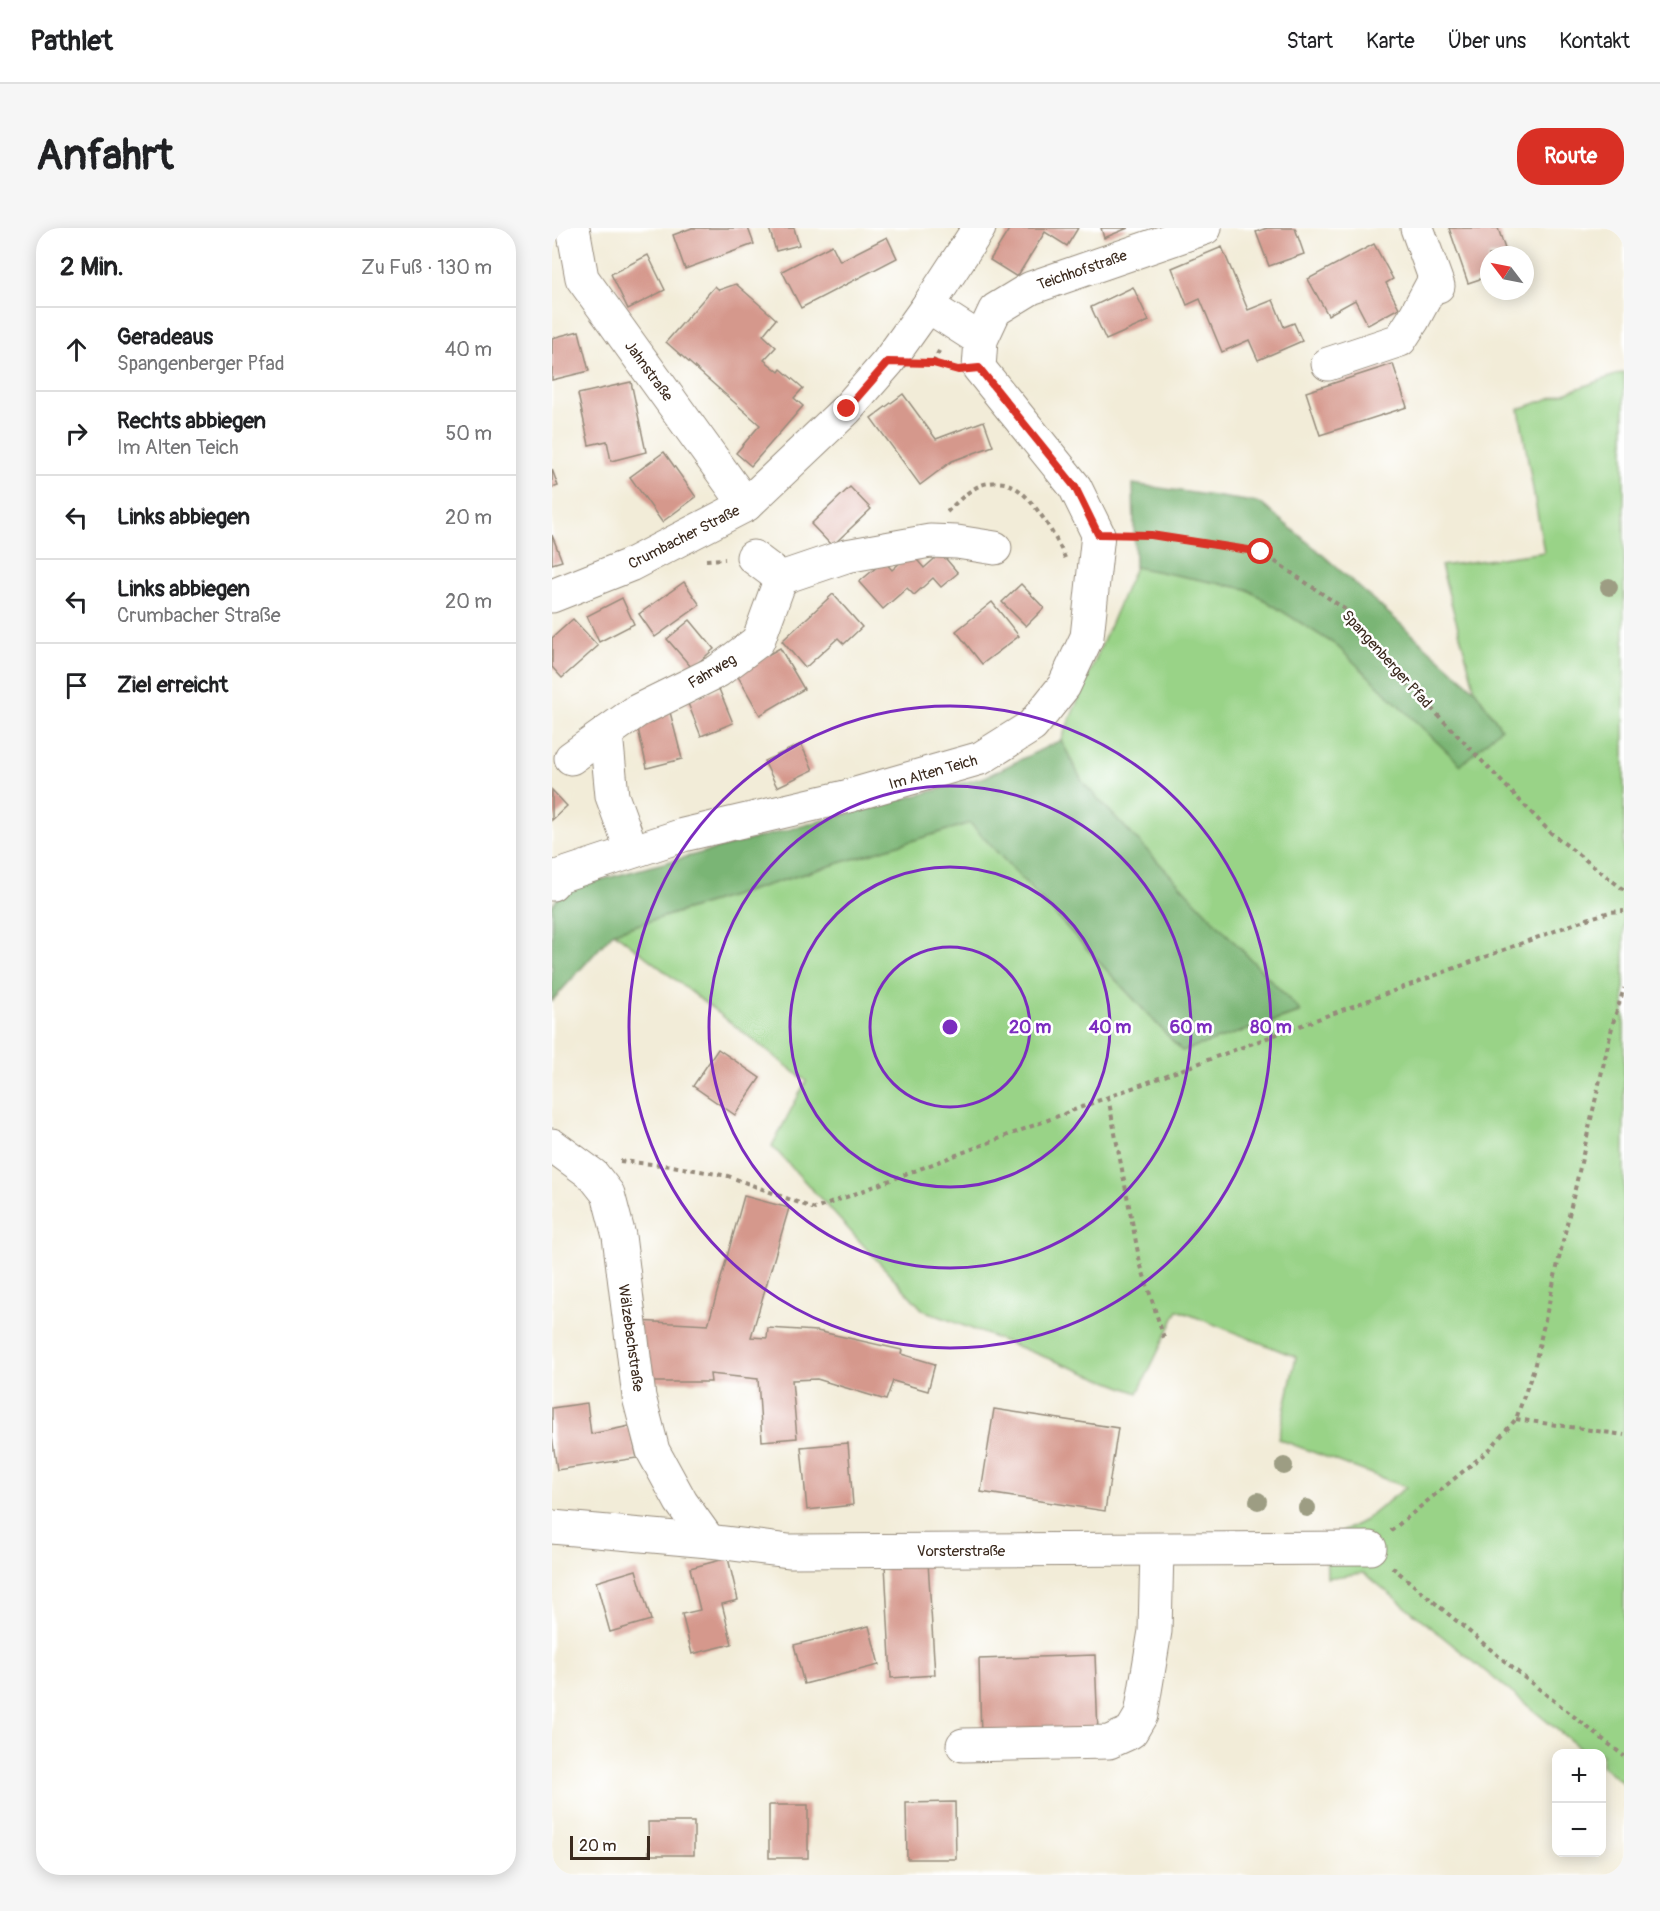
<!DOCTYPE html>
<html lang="de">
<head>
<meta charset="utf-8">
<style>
	:root { --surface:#fff; --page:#f6f6f6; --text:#202124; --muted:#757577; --line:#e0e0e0; --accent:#d93025 }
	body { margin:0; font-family:Pangolin,sans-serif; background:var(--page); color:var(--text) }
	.controls { position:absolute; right:18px; bottom:18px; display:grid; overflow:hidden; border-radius:12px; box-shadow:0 3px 15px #0003 }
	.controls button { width:54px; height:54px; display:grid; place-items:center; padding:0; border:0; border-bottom:2px solid var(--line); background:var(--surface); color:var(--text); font:30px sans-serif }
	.compass { position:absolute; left:928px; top:18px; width:54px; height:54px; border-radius:50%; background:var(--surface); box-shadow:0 3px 15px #0003; rotate:302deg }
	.scale { position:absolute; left:18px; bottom:15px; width:80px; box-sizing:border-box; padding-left:6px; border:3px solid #3b2a1e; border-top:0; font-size:16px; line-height:21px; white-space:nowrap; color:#3b2a1e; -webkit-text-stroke:4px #fff; paint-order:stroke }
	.stop { position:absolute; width:18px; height:18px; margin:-14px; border:4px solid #d93025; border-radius:50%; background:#fff }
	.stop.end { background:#d93025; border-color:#fff; box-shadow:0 2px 6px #0008 }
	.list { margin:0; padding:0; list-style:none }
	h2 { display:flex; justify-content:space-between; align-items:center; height:78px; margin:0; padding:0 24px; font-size:26px }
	h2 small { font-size:20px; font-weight:400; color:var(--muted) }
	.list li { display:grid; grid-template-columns:39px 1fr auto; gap:18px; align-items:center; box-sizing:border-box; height:84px; padding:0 24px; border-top:2px solid var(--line) }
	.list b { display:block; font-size:22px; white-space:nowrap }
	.list p { margin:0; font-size:20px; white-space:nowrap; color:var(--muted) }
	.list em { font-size:20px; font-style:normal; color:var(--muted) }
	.icon { flex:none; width:33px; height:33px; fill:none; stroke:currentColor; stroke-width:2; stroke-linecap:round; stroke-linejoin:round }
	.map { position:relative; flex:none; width:1072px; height:1647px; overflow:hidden; border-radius:24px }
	header { display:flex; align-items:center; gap:36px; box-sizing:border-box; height:84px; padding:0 30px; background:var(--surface); border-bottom:2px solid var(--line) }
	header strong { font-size:28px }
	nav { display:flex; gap:33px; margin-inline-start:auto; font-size:21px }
	.intro { display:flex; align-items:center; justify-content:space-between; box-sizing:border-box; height:144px; padding:0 36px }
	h1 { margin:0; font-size:42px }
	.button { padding:15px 27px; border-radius:24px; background:var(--accent); color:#fff; font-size:21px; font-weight:700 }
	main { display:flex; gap:36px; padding:0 36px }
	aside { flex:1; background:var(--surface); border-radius:24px; box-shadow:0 3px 15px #0003 }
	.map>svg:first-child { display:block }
	.green { fill:#99d387; stroke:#6a7e52; stroke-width:1.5 }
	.forest { fill:#7ab574; stroke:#5a7049; stroke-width:1.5 }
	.building { fill:#d5988c }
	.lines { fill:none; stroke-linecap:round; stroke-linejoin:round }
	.minor-casing { stroke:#968b7b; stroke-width:35 }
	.major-casing { stroke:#968b7b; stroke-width:35 }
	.path { stroke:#968b7b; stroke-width:4; stroke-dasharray:4.5 4.5; stroke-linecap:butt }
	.minor { stroke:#fff; stroke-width:33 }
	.major { stroke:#fff; stroke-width:33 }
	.tree { fill:#9d9d83 }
	.route { stroke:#d93025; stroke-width:8 }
	.ring { fill:none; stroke:#7b2cbf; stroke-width:3 }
	.labels { text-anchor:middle; stroke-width:5; stroke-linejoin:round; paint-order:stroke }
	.street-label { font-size:15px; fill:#3b2a1e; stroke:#fff }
	.centre { fill:#7b2cbf; stroke:#fff; stroke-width:3 }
	.ring-label { font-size:18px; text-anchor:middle; font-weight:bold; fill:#7b2cbf; stroke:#fff; stroke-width:5; stroke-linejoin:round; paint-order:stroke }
</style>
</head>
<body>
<header>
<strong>Pathlet</strong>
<nav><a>Start</a><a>Karte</a><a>Über uns</a><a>Kontakt</a></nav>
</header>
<div class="intro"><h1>Anfahrt</h1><a class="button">Route</a></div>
<main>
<aside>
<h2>2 Min.<small>Zu Fuß · 130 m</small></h2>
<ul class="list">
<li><svg class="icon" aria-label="ahead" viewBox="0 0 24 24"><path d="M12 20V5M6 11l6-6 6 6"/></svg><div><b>Geradeaus</b><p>Spangenberger Pfad</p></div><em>40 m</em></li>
<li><svg class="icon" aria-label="right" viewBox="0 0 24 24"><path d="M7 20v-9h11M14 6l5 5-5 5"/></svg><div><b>Rechts abbiegen</b><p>Im Alten Teich</p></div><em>50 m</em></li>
<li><svg class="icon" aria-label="left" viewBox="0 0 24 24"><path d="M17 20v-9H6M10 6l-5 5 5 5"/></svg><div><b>Links abbiegen</b></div><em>20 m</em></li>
<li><svg class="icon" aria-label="left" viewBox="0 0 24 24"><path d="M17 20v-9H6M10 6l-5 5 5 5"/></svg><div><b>Links abbiegen</b><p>Crumbacher Straße</p></div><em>20 m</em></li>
<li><svg class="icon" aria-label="arrive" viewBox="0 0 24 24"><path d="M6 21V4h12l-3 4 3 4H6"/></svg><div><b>Ziel erreicht</b></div></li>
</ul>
</aside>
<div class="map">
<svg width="1072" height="1647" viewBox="0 0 1072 1647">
	<rect width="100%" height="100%" fill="#fff"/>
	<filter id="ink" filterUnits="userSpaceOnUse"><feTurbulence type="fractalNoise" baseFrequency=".0167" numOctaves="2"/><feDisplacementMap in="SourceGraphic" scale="12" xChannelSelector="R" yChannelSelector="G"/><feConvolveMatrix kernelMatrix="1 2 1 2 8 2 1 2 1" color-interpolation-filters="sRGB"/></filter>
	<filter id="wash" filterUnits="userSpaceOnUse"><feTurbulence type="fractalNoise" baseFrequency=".008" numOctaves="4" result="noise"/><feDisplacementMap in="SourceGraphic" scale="24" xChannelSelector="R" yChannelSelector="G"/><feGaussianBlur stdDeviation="1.35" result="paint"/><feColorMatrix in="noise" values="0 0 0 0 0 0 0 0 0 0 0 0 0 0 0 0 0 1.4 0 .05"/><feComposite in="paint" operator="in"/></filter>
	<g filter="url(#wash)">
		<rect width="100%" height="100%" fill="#f2ecd8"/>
		<path class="green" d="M1072,144V1556L1050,1538V1526L1034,1525L812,1345L775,1350L774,1312L813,1292L854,1259L726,1211L744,1129L626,1082L586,1165L371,1082L220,918L254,853L62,704L418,595L630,823L748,785L531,555L509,512L583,339L695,361L784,417L909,536L949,500L923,462L889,338L992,324L967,181Z"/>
		<g class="forest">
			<path d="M581,256L708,275L764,321L923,462L949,500L909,537L784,417L695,361L583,339Z"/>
			<path d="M509,512L531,555L749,784L630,823L418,595L62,704L0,773V678L11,662L433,549Z"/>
		</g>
		<g id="blocks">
			<g class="building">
				<path d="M140,0H196L202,16L133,41L121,7Z"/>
				<path d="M217,0H242L247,17L224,23Z"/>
				<path d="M458,0H526L515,18L493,4L465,49L438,32Z"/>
				<path d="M549,0H576L552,10Z"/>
				<path d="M715,0H743L752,26L717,38L704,4Z"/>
				<path d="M897,0H946L955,27H937V48L916,55Z"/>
				<path d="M335,9L345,30L249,80L230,43L280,17L288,33Z"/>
				<path d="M822,16L841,51L834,55L847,80L816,97L803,72L776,87L756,51Z"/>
				<path d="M670,19L696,82L721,72L732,99L742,95L750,113L706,132L697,112L670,124L648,71L635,77L620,40Z"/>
				<path d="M96,27L113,62L76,81L59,46Z"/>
				<path d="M184,56L224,91L211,107L224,119L212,132L227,144L229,141L251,160L242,170L251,178L199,238L184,225L208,197L114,114L163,58L167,62Z"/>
				<path d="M581,59L597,93L554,112L539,79Z"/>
				<path d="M27,103L37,143L0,152V110Z"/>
				<path d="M841,136L855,179L768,207L754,164Z"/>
				<path d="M79,154L94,224L59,233L55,213L37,217L26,166Z"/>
				<path d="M351,166L384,211L432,193L441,218L400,233L368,257L319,190Z"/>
				<path d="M112,224L144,269L110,294L78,249Z"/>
				<path d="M0,241L6,258L0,260Z"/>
				<path d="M298,259L319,281L280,318L259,296Z"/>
				<path d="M0,307L10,333L0,336Z"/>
				<path d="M359,325L372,340L389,325L406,345L389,359L381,350L362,367L355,360L331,381L307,354L332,333L340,342Z"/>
				<path d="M132,354L148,377L103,409L87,386Z"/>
				<path d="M469,356L492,380L474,398L450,374Z"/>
				<path d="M281,366L310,399L292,416L286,410L253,440L230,413Z"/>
				<path d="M70,370L82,396L47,414L35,388Z"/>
				<path d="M440,374L467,408L430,436L404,403Z"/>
				<path d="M21,391L46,418L10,450L0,439V410Z"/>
				<path d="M138,392L162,421L140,440L115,411Z"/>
				<path d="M228,420L252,461L208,487L184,445Z"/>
				<path d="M167,461L181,495L149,508L135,473Z"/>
				<path d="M118,484L130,531L95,540L84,492Z"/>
				<path d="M249,516L261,542L225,559L212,533Z"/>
				<path d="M0,562L15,578L0,592Z"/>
				<path d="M166,821L208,850L183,887L141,858Z"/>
				<path d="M192,968L237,980L199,1109L215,1110L216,1100L265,1103L350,1122L349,1126L383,1136L376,1163L341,1153L334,1172L265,1151L240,1152L245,1210L210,1213L206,1151L158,1146L159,1154H98L85,1093L156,1097Z"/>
				<path d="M35,1175L39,1206L78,1198L85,1230L5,1242L0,1208V1180Z"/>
				<path d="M442,1181L566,1200L553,1283L429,1264Z"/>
				<path d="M296,1215L301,1277L255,1282L249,1219Z"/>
				<path d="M176,1330L186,1372L170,1376L180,1416L140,1426L130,1386L148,1382L138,1340Z"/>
				<path d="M376,1334L383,1447L339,1450L333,1337Z"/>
				<path d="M84,1342L99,1392L58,1404L44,1354Z"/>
				<path d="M317,1398L327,1437L252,1456L242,1417Z"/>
				<path d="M543,1427L546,1505L429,1510L427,1431Z"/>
				<path d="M403,1574L404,1631H355L354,1575Z"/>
				<rect x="217" y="1577" width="39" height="53"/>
				<path d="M96,1594H142V1627H97Z"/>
			</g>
		</g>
	</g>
	<g filter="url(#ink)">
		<use href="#blocks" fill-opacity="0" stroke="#968b7b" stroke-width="1.5"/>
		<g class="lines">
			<defs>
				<g id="minor">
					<path d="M21,0L30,50L194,277"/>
					<path d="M865,0L886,58"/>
					<path d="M376,78L429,112"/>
					<path d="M776,136L848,112L861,92L883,51"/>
					<path d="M201,329L229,350"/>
					<path d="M229,350L294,328L378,313L405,314L443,320"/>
					<path d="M54,505L60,568L80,623"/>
					<path d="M19,530L85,483L166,443L206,413L229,350"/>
					<path d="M0,656L7,648L131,607L293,569L429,530L480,498L512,458L535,409L546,306L523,259L427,140L429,112L443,82L479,60L653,0"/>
					<path d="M0,917L41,947L56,966L67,1008L87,1169L101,1223L129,1274L157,1313"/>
					<path d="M0,1299L157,1313L237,1323L818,1320"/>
					<path d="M411,1517L557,1514L579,1504L589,1487L603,1403L605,1322"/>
				</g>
				<path id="major" d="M0,368L78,337L194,277L295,181L336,134L376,78L427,0"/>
			</defs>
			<use href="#minor" class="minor-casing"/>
			<use href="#major" class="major-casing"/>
			<g class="path">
				<path d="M373,134L398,140"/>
				<path d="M381,135L389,119"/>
				<path d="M395,284C406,273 421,257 437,255C442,254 451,254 456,256C478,263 505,310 513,330"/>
				<path d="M574,306L599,307L709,324L794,382L856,456L999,605L1072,662"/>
				<path d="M154,332L173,331"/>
				<path d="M556,869L588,1035L612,1110"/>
				<path d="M68,933L120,938L176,948L263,981L556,869L1035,691L1058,684L1072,683"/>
				<path d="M964,1191L1072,1207"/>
				<path d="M839,1303L937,1222L964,1191L982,1140L1061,795L1072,760"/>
				<path d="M840,1339L968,1446L1072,1528"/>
			</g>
			<use href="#minor" class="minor"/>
			<use href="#major" class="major"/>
		</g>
		<g class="tree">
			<circle cx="1057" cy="359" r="9"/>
			<circle cx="732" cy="1238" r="9"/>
			<circle cx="706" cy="1273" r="9"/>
			<circle cx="755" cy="1280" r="9"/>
		</g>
	</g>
	<g class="lines" filter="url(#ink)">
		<path class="route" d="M295,181L336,134L381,135L406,142L427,140L523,259L546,306L599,307L709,324"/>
	</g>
	<g class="ring">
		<circle cx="398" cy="799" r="80"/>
		<circle cx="398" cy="799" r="160"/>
		<circle cx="398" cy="799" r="241"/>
		<circle cx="398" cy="799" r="321"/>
	</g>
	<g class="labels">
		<g class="street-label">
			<text transform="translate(530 42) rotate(-19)" y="5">Teichhofstraße</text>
			<text transform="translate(97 143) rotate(54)" y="5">Jahnstraße</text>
			<text transform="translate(132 309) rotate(-27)" y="5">Crumbacher Straße</text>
			<text transform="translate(835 431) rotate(48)" y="5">Spangenberger Pfad</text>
			<text transform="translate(160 443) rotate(-31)" y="5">Fahrweg</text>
			<text transform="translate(381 544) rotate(-16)" y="5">Im Alten Teich</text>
			<text transform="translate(79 1110) rotate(82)" y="5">Wälzebachstraße</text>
			<text x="409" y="1328">Vorsterstraße</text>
		</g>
	</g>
	<circle cx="398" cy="799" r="9" class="centre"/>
	<g class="ring-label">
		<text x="478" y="805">20 m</text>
		<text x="558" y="805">40 m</text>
		<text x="639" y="805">60 m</text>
		<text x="719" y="805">80 m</text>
	</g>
</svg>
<div class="controls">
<button>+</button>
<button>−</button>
</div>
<svg class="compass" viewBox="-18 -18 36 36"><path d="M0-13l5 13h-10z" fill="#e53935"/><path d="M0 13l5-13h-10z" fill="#757577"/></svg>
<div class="scale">20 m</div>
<div class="stop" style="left:709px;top:324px"></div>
<div class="stop end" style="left:295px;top:181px"></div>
</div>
</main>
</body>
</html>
